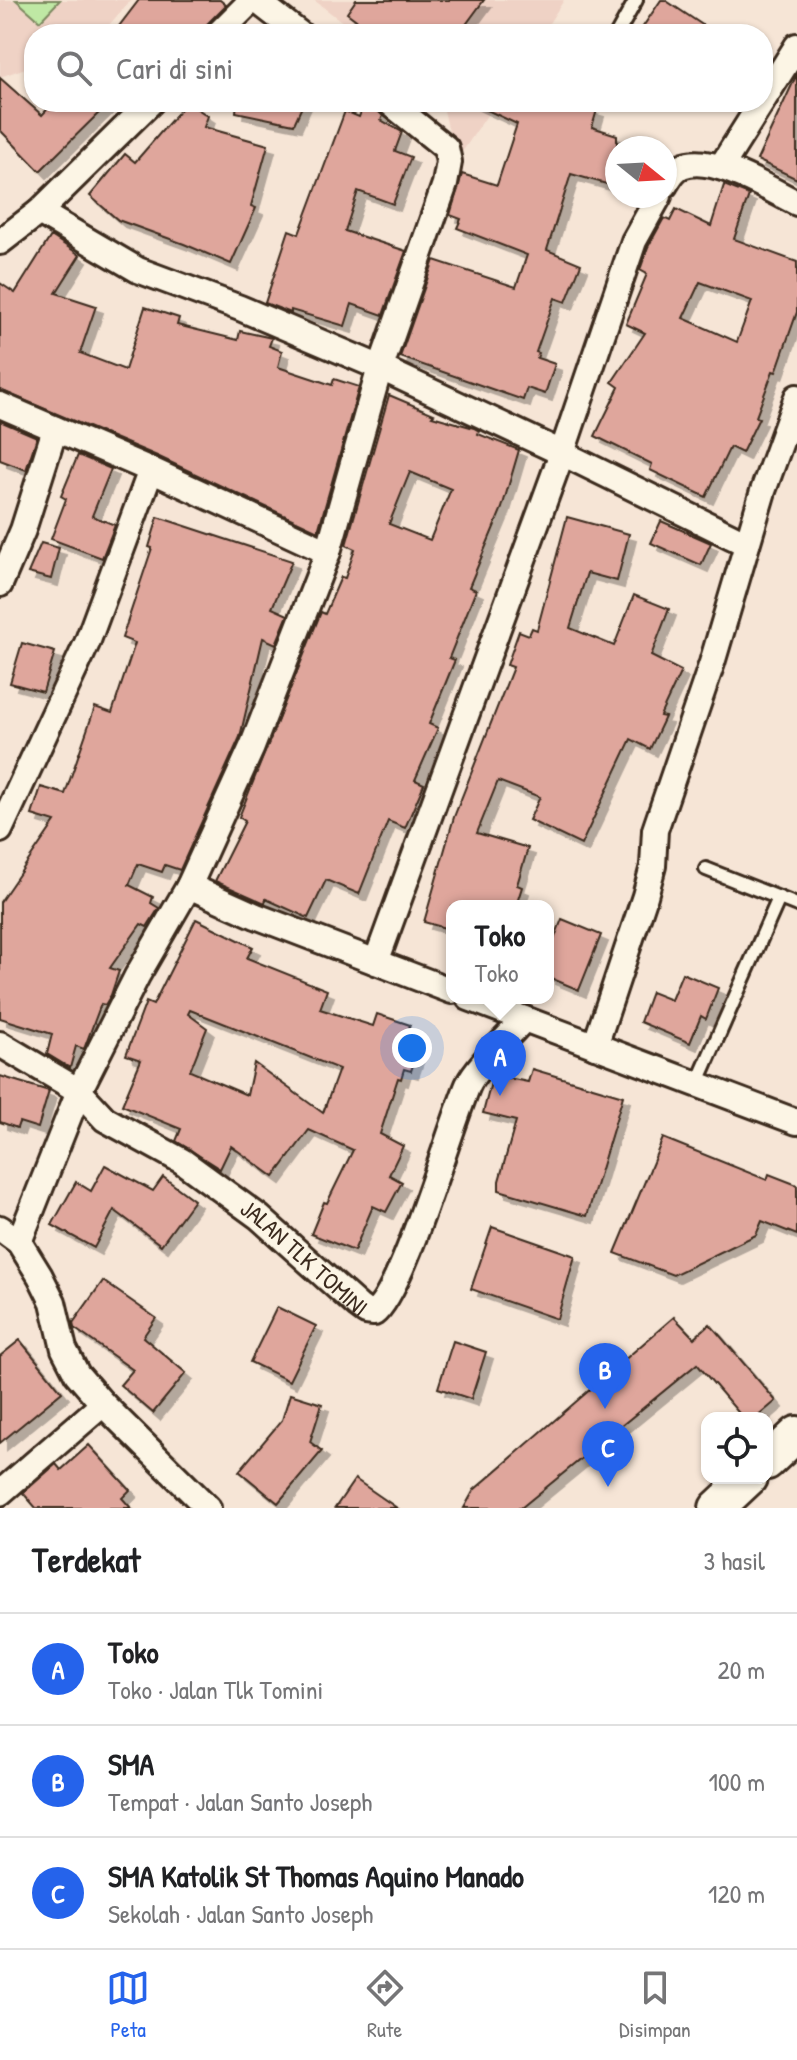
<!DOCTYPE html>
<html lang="id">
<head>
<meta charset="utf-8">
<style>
	:root { --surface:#fff; --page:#f2f2f2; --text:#202124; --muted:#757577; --line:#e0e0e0; --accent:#2563eb }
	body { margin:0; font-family:"Patrick Hand",sans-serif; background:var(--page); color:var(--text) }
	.controls { position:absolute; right:24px; bottom:24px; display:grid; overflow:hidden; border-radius:16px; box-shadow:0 2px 6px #0004 }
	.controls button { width:72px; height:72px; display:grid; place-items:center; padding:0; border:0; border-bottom:2px solid var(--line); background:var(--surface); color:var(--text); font:40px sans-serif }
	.compass { position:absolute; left:605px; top:136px; width:72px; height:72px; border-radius:50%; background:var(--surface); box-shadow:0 2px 6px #0004; rotate:108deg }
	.you { position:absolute; left:412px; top:1048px; width:28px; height:28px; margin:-20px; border:6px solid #fff; border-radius:50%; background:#1a73e8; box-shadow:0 0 0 12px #1a73e833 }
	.badge { display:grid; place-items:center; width:52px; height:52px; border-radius:50%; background:var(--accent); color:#fff; font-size:26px; font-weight:700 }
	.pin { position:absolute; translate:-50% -66px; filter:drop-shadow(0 2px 4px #0008) }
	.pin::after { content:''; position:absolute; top:42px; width:28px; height:24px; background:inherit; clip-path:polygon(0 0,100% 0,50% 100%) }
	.popup { position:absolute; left:446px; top:900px; width:108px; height:104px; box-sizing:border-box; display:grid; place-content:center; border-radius:16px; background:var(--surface); filter:drop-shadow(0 2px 6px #0005); font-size:26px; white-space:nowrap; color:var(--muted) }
	.popup b { font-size:30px; color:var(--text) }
	.popup::after { content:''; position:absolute; left:50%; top:100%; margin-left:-16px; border:16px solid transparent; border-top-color:var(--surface) }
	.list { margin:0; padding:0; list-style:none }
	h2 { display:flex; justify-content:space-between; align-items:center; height:104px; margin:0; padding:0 32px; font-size:34px }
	h2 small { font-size:26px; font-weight:400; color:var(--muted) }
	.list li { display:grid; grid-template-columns:52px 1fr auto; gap:24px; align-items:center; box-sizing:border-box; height:112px; padding:0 32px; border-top:2px solid var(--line) }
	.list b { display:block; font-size:30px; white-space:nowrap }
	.list p { margin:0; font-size:26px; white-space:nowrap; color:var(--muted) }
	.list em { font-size:26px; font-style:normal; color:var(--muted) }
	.icon { flex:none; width:44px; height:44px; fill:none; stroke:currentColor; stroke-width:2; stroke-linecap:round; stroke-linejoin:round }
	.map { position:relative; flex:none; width:797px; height:1508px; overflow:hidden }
	.search { position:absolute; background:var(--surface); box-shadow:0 2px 6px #0004; left:24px; right:24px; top:24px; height:88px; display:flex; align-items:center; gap:20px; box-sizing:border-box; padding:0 28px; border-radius:32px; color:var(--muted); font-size:30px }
	.sheet { height:440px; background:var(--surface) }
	nav { display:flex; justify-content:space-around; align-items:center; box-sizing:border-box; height:112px; border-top:2px solid var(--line); background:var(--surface); font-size:22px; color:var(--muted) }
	nav a { display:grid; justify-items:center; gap:4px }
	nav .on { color:var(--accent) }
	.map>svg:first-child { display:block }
	.built { fill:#efd2c5 }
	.green { fill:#bfe8a4; stroke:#7d8961; stroke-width:2 }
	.building { fill:#dfa69c; stroke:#3b2a1e; stroke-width:2; fill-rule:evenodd; filter:url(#shadow) }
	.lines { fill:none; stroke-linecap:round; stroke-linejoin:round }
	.service-casing { stroke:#3b2a1e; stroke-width:18 }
	.minor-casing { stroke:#3b2a1e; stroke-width:30 }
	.secondary-casing { stroke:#3b2a1e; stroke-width:40 }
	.service { stroke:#fcf5e5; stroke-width:12 }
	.minor { stroke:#fcf5e5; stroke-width:24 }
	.secondary { stroke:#fcf5e5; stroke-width:34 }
	.labels { text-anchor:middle; stroke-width:6; stroke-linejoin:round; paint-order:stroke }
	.street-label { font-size:24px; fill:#3b2a1e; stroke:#fcf5e5 }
</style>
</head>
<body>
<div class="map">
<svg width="797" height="1508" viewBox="0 0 797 1508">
	<defs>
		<filter id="shadow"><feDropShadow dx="7" dy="7" stdDeviation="0" flood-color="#0004"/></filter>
	</defs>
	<rect width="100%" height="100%" fill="#f6e5d6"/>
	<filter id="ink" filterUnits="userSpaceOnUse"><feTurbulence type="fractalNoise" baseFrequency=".0125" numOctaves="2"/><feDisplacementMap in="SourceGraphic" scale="16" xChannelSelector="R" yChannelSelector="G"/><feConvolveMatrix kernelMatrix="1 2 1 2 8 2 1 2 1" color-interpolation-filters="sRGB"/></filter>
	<g filter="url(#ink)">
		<g class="built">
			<path d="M0,0H131L101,34H34V65L0,77Z"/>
			<path d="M314,0H564L542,34H358Z"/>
			<path d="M442,102H496L456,161Z"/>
		</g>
		<path class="green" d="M16,0H60L40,21Z"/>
		<g class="building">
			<path d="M139,0H220L226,5L207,24L203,34H113Z"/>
			<path d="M356,0H484L459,34H375L347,13Z"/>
			<path d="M661,0H665L716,34H638Z"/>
			<path d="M797,74V179L757,160Z"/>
			<path d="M0,78L42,115L54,102H110L40,171L0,130Z"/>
			<path d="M187,102L208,116L204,127L268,145L251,206L256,208L231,264L184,244L118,220L90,196L125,154L135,162Z"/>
			<path d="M237,102H304L294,124L236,112Z"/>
			<path d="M470,102H569L597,110L592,127L617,135V187L571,174L547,250L581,264L566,302L555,298L536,352L539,353L537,358L555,364L545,394L527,388L523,400L400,357L434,260L516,287L527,255L457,228L461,219L450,215L462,174L497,185L517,124Z"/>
			<path d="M364,104L375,108L383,116L381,120L402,132L395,151L411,157L393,204L358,191L345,231L406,251L383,315L352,304L345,326L291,310V313L265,303L289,230L299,234L345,111L359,117Z"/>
			<path d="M724,185L749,195L734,239L797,262V312L776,372L773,371L756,417L759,418L742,453L730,447L706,497L650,470L652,464L595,436L619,387L612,382L645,333L626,324L647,274L640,270L648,247L664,218L670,221L676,209L711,226ZM700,282L752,301L737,342L683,318Z"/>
			<path d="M51,236L80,255L56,293L96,306L80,353L125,370L145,307L179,318L177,325L238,340L240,331L272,338L269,346L282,351L278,367L332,385L334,379L359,387L318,531L157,456L0,390V283L15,293Z"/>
			<path d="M389,395L434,414L432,416L474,428L479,431L478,434L519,450L502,508L469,587L476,590L449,658L455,660L429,724L438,728L415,780L424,784L405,828L388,821L359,894L326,880L308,918L266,899L265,903L215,881L245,821L239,817L321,612L325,614L341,577L345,578L355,549L346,545ZM410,472L451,489L430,540L389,524Z"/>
			<path d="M0,421L37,437L26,470L0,460Z"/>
			<path d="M78,455L111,469L92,516L115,525L102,558L51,539L66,499L61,496Z"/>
			<path d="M158,517L292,561L272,608L288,615L276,644L263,638L240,737L180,870L165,865L162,872L138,864L129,885L153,897L151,903L159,908L147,927L141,924L110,968L119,971L111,995L105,1005L101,1004L84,1049L76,1046L70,1068L47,1054L52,1034L0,1018V902L55,822L32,815L41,787L65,794L95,707L112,713L135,643L122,638L152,548L149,547Z"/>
			<path d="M567,517L629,534L617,581L587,573L570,628L614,646L634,595L669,609L651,656L681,671L660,716L665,717L650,749L631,739L581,845L529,820L540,797L498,781L477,833L528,848L517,885L522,887L516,906H452V930L424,922L454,817L513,667L507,665L519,631L529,635L532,628L537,630Z"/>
			<path d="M661,521L711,543L701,565L651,543Z"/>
			<path d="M41,543L59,548L51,579L28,573Z"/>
			<path d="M22,643L55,652L43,692L10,683Z"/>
			<path d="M196,919L253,947L247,958L327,990L320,1009L373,1026L377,1014L410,1025L406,1037L421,1042L411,1071L404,1069L401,1079L398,1078L380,1134L403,1146L389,1175L402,1182L386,1212L373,1206L354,1251L311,1234L324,1202L327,1203L353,1150L309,1130L274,1177L231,1146L220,1169L176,1141L181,1129L122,1105L141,1060L126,1055L146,1002L153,1005ZM190,1010L339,1069L323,1113L254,1063L247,1095L190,1071L207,1028L188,1014Z"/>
			<path d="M562,919L601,935L579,990L548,977V955Z"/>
			<path d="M682,973L718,988L706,1019L701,1016L690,1043L640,1022L651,992L671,1000Z"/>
			<path d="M532,1069L623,1096L587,1216L499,1190V1181L516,1121L483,1113L493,1075L528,1082Z"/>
			<path d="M0,1076L49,1091L38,1128L19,1122L17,1128L0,1122Z"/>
			<path d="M663,1138L767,1180L769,1174L797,1185V1235L762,1221L756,1235L673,1275L615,1253Z"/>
			<path d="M105,1165L153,1191L163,1177L194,1200L161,1245L114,1210L94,1248L52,1225L76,1182L91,1191Z"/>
			<path d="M492,1227L575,1256L557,1319L471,1289Z"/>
			<path d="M103,1281L156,1318L143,1337L186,1373L153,1413L120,1385L133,1370L74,1328L73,1323Z"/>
			<path d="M277,1307L316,1326L289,1381L250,1362Z"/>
			<path d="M674,1317L694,1338L710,1324L776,1401L756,1418H743L697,1364L521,1508H464L474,1490Z"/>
			<path d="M20,1340L62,1392L0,1443V1356Z"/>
			<path d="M453,1341L486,1352L471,1399L438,1388Z"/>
			<path d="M290,1394L322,1404L310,1442L322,1451L278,1503L239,1471L282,1420Z"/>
			<path d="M89,1445L130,1490L122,1498L131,1508H36L23,1493L56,1464L61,1470Z"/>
			<path d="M355,1479L397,1508H335Z"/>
		</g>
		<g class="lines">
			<defs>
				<g id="service">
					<path d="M617,34L636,0"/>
					<path d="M706,869L797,905"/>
					<path d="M697,1084L779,898"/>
				</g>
				<g id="minor">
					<path d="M256,0L300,34"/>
					<path d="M218,34L252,0"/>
					<path d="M763,100L797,46"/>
					<path d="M721,167L762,102"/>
					<path d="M665,185C670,177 674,169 682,166C712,153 770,190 797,203"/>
					<path d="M39,212L138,270L240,308L381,368L562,453L747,544"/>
					<path d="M0,242L39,212L151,102"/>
					<path d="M0,405L151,470L328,552"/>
					<path d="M0,584L23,530L55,429"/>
					<path d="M0,830L87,643L151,470"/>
					<path d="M189,886L252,747L328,552L377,378L445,184L449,162L446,148L389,102"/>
					<path d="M376,962L562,453L634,241L659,196"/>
					<path d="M469,998L797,1122"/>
					<path id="s1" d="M0,1044L79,1091L105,1119L182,1161L259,1217L358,1306L366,1312L374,1313C402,1294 450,1127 468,1085C476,1067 509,1036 524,1019"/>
					<path d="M595,1046L645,896L653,866L655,830L712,663L763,491L797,397"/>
					<path d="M0,1228L19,1242L40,1276L53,1302L64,1349L77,1374L103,1404L208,1508"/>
					<path d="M19,1242L79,1091L137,976L189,886L256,916L452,991"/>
					<path d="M0,1493L103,1404"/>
				</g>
				<g id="secondary">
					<path d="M767,1462L797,1434"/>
					<path d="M717,1508L749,1478"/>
				</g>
			</defs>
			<use href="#service" class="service-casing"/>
			<use href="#minor" class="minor-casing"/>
			<use href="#secondary" class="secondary-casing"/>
			<use href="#service" class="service"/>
			<use href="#minor" class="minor"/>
			<use href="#secondary" class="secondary"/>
		</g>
	</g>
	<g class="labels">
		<g class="street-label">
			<text dy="8" stroke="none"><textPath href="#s1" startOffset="374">JALAN TLK TOMINI</textPath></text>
		</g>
	</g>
</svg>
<div class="controls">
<button><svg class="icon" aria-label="locate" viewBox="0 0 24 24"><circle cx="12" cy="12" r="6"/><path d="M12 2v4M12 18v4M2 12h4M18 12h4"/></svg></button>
</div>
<svg class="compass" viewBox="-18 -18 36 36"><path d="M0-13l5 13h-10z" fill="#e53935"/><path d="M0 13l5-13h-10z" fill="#757577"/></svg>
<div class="you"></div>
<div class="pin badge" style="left:500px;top:1096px">A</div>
<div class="popup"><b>Toko</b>Toko</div>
<div class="pin badge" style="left:605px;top:1409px">B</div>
<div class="pin badge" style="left:608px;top:1487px">C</div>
<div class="search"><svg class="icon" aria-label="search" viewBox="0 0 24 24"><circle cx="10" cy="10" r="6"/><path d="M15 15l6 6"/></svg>Cari di sini</div>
</div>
<section class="sheet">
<h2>Terdekat<small>3 hasil</small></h2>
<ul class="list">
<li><span class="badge">A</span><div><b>Toko</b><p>Toko · Jalan Tlk Tomini</p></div><em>20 m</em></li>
<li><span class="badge">B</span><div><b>SMA</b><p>Tempat · Jalan Santo Joseph</p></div><em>100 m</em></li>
<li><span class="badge">C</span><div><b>SMA Katolik St Thomas Aquino Manado</b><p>Sekolah · Jalan Santo Joseph</p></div><em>120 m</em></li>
</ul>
</section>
<nav>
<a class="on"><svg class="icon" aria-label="map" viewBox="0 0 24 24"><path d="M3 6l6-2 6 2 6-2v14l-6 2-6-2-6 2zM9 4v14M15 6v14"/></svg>Peta</a>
<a><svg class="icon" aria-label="directions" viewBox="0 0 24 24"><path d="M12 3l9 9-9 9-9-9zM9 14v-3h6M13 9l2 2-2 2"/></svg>Rute</a>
<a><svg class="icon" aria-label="saved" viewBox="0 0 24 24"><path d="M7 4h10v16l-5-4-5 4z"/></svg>Disimpan</a>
</nav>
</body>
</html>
